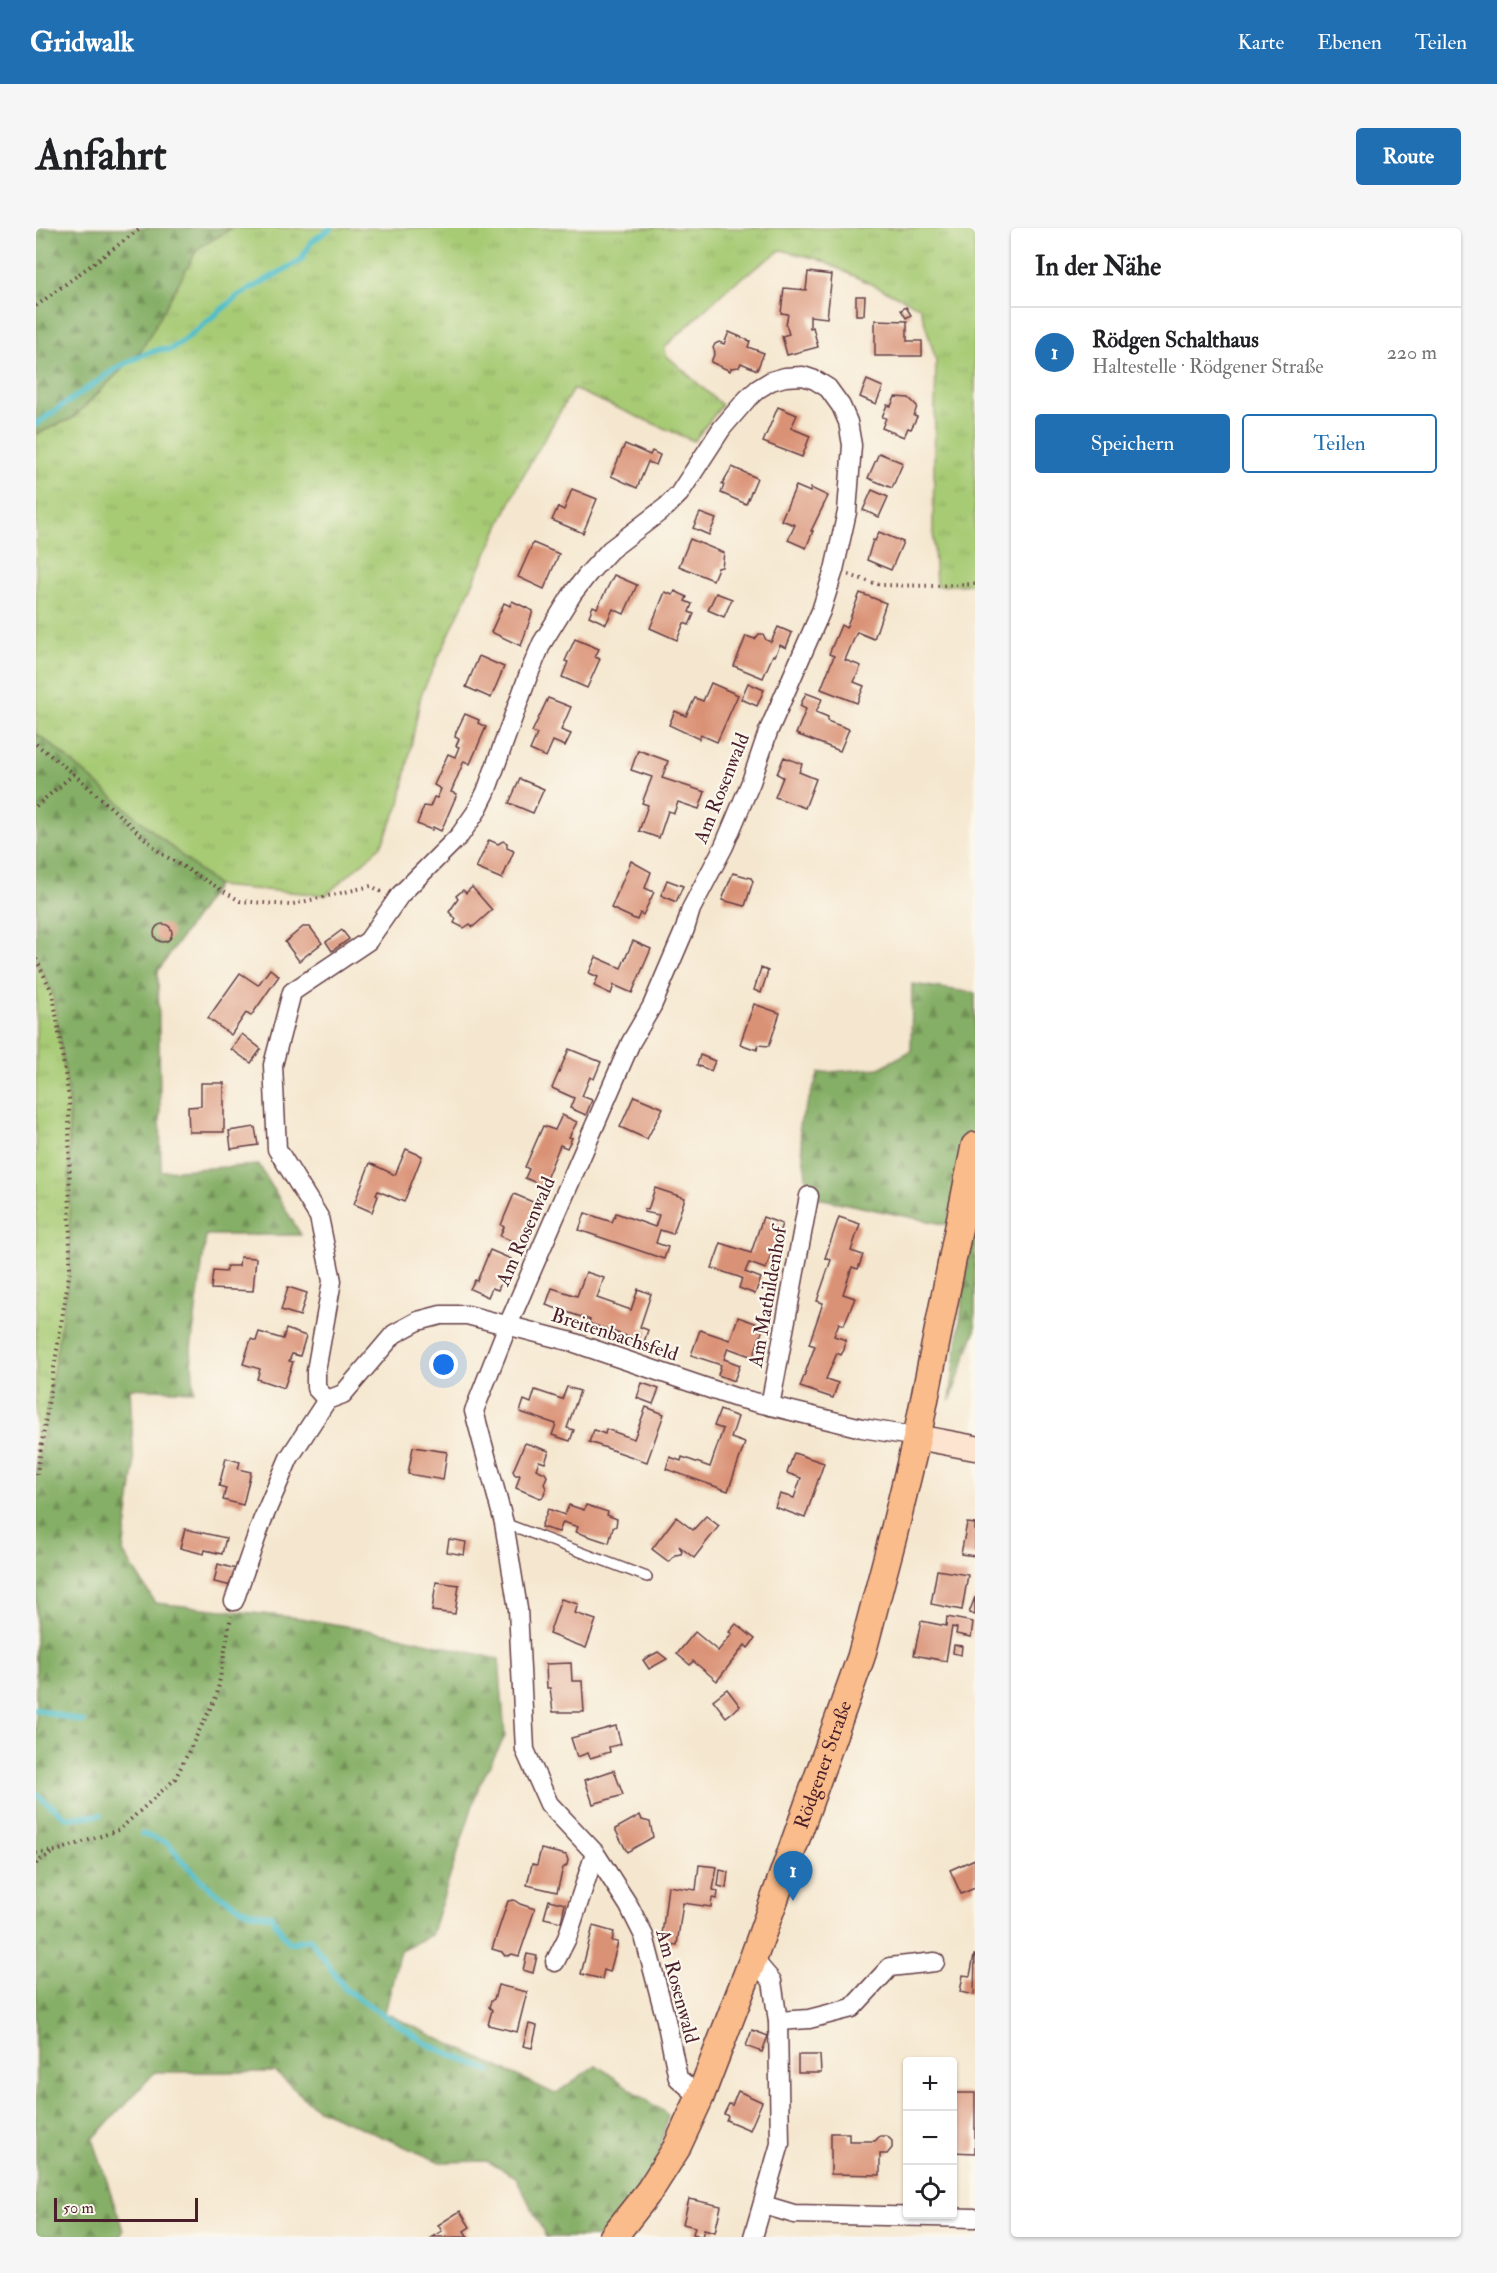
<!DOCTYPE html>
<html lang="de">
<head>
<meta charset="utf-8">
<style>
	:root { --surface:#fff; --page:#f6f6f6; --text:#202124; --muted:#757577; --line:#e0e0e0; --accent:#1f6fb2 }
	body { margin:0; font-family:"IM FELL Double Pica",serif; background:var(--page); color:var(--text) }
	.controls { position:absolute; right:18px; bottom:18px; display:grid; overflow:hidden; border-radius:6px; box-shadow:0 2px 4px #0004 }
	.controls button { width:54px; height:54px; display:grid; place-items:center; padding:0; border:0; border-bottom:2px solid var(--line); background:var(--surface); color:var(--text); font:30px sans-serif }
	.scale { position:absolute; left:18px; bottom:15px; width:144px; box-sizing:border-box; padding-left:6px; border:3px solid #4a1f2b; border-top:0; font-size:16px; line-height:21px; white-space:nowrap; color:#4a1f2b; -webkit-text-stroke:4px #fbf7ec; paint-order:stroke }
	.you { position:absolute; left:408px; top:1137px; width:21px; height:21px; margin:-15px; border:4px solid #fff; border-radius:50%; background:#1a73e8; box-shadow:0 0 0 9px #1a73e833 }
	.badge { display:grid; place-items:center; width:39px; height:39px; border-radius:50%; background:var(--accent); color:#fff; font-size:20px; font-weight:700 }
	.pin { position:absolute; translate:-50% -50px; filter:drop-shadow(0 2px 3px #0008) }
	.pin::after { content:''; position:absolute; top:32px; width:21px; height:18px; background:inherit; clip-path:polygon(0 0,100% 0,50% 100%) }
	.list { margin:0; padding:0; list-style:none }
	h2 { display:flex; justify-content:space-between; align-items:center; height:78px; margin:0; padding:0 24px; font-size:26px }
	h2 small { font-size:20px; font-weight:400; color:var(--muted) }
	.list li { display:grid; grid-template-columns:39px 1fr auto; gap:18px; align-items:center; box-sizing:border-box; height:90px; padding:0 24px; border-top:2px solid var(--line) }
	.list b { display:block; font-size:22px; white-space:nowrap }
	.list p { margin:0; font-size:20px; white-space:nowrap; color:var(--muted) }
	.list em { font-size:20px; font-style:normal; color:var(--muted) }
	.actions { display:flex; gap:12px; padding:18px 24px }
	.actions a { flex:1; padding:14px 0; border:2px solid var(--accent); border-radius:6px; text-align:center; font-size:21px; color:var(--accent) }
	.actions .main { background:var(--accent); color:#fff }
	.icon { flex:none; width:33px; height:33px; fill:none; stroke:currentColor; stroke-width:2; stroke-linecap:round; stroke-linejoin:round }
	.map { position:relative; flex:none; width:939px; height:2009px; overflow:hidden; border-radius:6px }
	header { display:flex; align-items:center; gap:36px; box-sizing:border-box; height:84px; padding:0 30px; background:var(--accent); color:#fff }
	header strong { font-size:28px }
	nav { display:flex; gap:33px; margin-inline-start:auto; font-size:21px }
	.intro { display:flex; align-items:center; justify-content:space-between; box-sizing:border-box; height:144px; padding:0 36px }
	h1 { margin:0; font-size:42px }
	.button { padding:15px 27px; border-radius:6px; background:var(--accent); color:#fff; font-size:21px; font-weight:700 }
	main { display:flex; gap:36px; padding:0 36px }
	aside { flex:1; background:var(--surface); border-radius:6px; box-shadow:0 2px 4px #0004 }
	.map>svg:first-child { display:block }
	.grass { fill:url(#grass-tufts); stroke:#787550; stroke-width:1.5 }
	.forest { fill:url(#forest-firs); stroke:#686748; stroke-width:1.5 }
	.lines { fill:none; stroke-linecap:round; stroke-linejoin:round }
	.stream { stroke:#4fbdc8; stroke-width:6 }
	.building { fill:#da9276 }
	.lane-casing { stroke:#643d44; stroke-width:12 }
	.street-casing { stroke:#643d44; stroke-width:21 }
	.secondary-casing { stroke:#643d44; stroke-width:27 }
	.primary-casing { stroke:#643d44; stroke-width:30 }
	.path { stroke:#643d44; stroke-width:4; stroke-dasharray:1.5 4.5; stroke-linecap:butt }
	.lane { stroke:#fff; stroke-width:9 }
	.street { stroke:#fff; stroke-width:18 }
	.secondary { stroke:#fde4d0; stroke-width:24 }
	.primary { stroke:#f9bc8a; stroke-width:27 }
	.labels { text-anchor:middle; stroke-width:4.5; stroke-linejoin:round; paint-order:stroke }
	.street-label { font-size:20px; fill:#4a1f2b; stroke:#fbf7ec }
</style>
</head>
<body>
<header>
<strong>Gridwalk</strong>
<nav><a>Karte</a><a>Ebenen</a><a>Teilen</a></nav>
</header>
<div class="intro"><h1>Anfahrt</h1><a class="button">Route</a></div>
<main>
<div class="map">
<svg width="939" height="2009" viewBox="0 0 939 2009">
	<defs>
		<pattern id="grass-tufts" width="24" height="20" patternUnits="userSpaceOnUse" patternTransform="scale(1.5)"><rect width="24" height="20" fill="#a7cb75"/><path d="M3 7l-1-3M5 7V3M7 7l1-3M15 17l-1-3M17 17v-4M19 17l1-3" fill="none" stroke="#91ae65"/></pattern>
		<pattern id="forest-firs" width="22" height="20" patternUnits="userSpaceOnUse" patternTransform="scale(1.5)"><rect width="22" height="20" fill="#85af66"/><path d="M5 1l3.5 6h-7zM16 11l3.5 6h-7z" fill="#6f8e54"/></pattern>
	</defs>
	<rect width="100%" height="100%" fill="#fbf7ec"/>
	<filter id="ink" filterUnits="userSpaceOnUse"><feTurbulence type="fractalNoise" baseFrequency=".0167" numOctaves="2"/><feDisplacementMap in="SourceGraphic" scale="12" xChannelSelector="R" yChannelSelector="G"/><feConvolveMatrix kernelMatrix="1 2 1 2 8 2 1 2 1" color-interpolation-filters="sRGB"/></filter>
	<filter id="wash" filterUnits="userSpaceOnUse"><feTurbulence type="fractalNoise" baseFrequency=".008" numOctaves="4" result="noise"/><feDisplacementMap in="SourceGraphic" scale="24" xChannelSelector="R" yChannelSelector="G"/><feGaussianBlur stdDeviation="1.35" result="paint"/><feColorMatrix in="noise" values="0 0 0 0 0 0 0 0 0 0 0 0 0 0 0 0 0 1.4 0 .05"/><feComposite in="paint" operator="in"/></filter>
	<g filter="url(#wash)">
		<rect width="100%" height="100%" fill="#f5e7cf"/>
		<g class="grass">
			<path d="M196,0H939V356L900,358L897,299L900,132L884,79L782,31L745,22L693,59L629,119L630,127L686,177L658,213L537,161L485,251L385,467L364,575L345,618L290,667L181,658L11,513L0,506V206L37,190L106,121L162,20Z"/>
			<path d="M0,731L17,766L33,871L34,1041L0,1250Z"/>
		</g>
		<g class="forest">
			<path d="M0,0H196L162,20L106,121L37,190L0,206Z"/>
			<path d="M0,506L11,513L181,658L122,743L125,943L223,937L265,1007H170L155,1120L158,1163L94,1160L98,1241L87,1324L119,1375L264,1390L354,1406L463,1431L469,1508L443,1558L395,1707L364,1722L349,1785L519,1866L560,1837L632,1887L614,1962L577,2009H510L480,1949L451,1933L404,1934L280,1880L239,1844H119L57,1911L87,2002L84,2009H0V1250L34,1041L33,871L17,766L0,731Z"/>
			<path d="M876,756L939,765V918L922,999L773,968L763,897L783,845L843,840L875,823Z"/>
			<path d="M939,980V1103L914,1173L936,999Z"/>
		</g>
		<g class="lines">
			<g class="stream">
				<path d="M0,196L81,140L106,127L125,121L133,122L145,115L202,68L265,32L275,14L295,0"/>
				<path d="M0,1481L47,1494"/>
				<path d="M0,1566L31,1590L65,1587"/>
				<path d="M106,1606L132,1615L146,1633L176,1662L210,1683L235,1688L253,1715L274,1711L310,1762L393,1817L454,1843"/>
			</g>
		</g>
		<g id="blocks">
			<g class="building">
				<path d="M772,44L796,47L791,90L774,88V100L777,99L782,119L751,127L746,108L753,106L750,97L752,86L745,85L748,60L770,62Z"/>
				<path d="M820,68H829L828,87H820Z"/>
				<path d="M870,79L875,87L870,90L865,82Z"/>
				<path d="M839,92L871,93V113H886V128H839Z"/>
				<path d="M693,104L714,113L712,119L728,125L721,142L705,135L703,139L695,140L694,143L675,134L679,124L677,120L679,116L683,114L688,116Z"/>
				<path d="M831,152L847,159L840,176L824,169Z"/>
				<path d="M859,169L873,170L881,178L878,188L881,189L875,201L872,200L868,209L846,200L850,190L846,189L851,177L855,178Z"/>
				<path d="M742,179L761,187L755,200L774,208L766,229L727,214Z"/>
				<path d="M589,216L614,227L616,223L624,227L620,237L612,234L601,260L575,248Z"/>
				<path d="M843,225L867,235L856,260L832,250Z"/>
				<path d="M696,239L721,250L710,276L685,265L688,257L686,256Z"/>
				<path d="M760,258L774,264L775,260L792,268L775,303H777L770,320L752,312L759,297L745,292Z"/>
				<path d="M536,261L561,271L547,305L516,292L522,279L528,282Z"/>
				<path d="M836,262L852,269L843,289L827,282Z"/>
				<path d="M664,285L680,291L673,307L657,300Z"/>
				<path d="M843,304L867,314L855,342L831,332L837,312L839,313Z"/>
				<path d="M654,311L688,325L686,339L682,340L677,352L643,338Z"/>
				<path d="M497,315L523,326L508,361L482,349Z"/>
				<path d="M578,347L601,357L588,386L577,381L570,396L553,388L557,378L561,380Z"/>
				<path d="M639,363L651,369L649,373L656,376L653,384L658,386L653,397L648,395L641,412L614,400L629,364L637,367Z"/>
				<path d="M680,365L696,371L688,389L672,382Z"/>
				<path d="M824,365L850,375L838,411L821,404L809,432L825,438L818,454L828,458L821,475L785,461L798,428L793,426L805,397L810,400Z"/>
				<path d="M476,373L497,383L485,418L455,404L468,375L474,378Z"/>
				<path d="M742,399L756,405L750,420L744,417L739,428L737,427L727,450L698,438L710,408L719,411L723,406H727L730,412L735,414Z"/>
				<path d="M539,411L563,421L559,429L564,431L551,460L526,449L532,434L529,433Z"/>
				<path d="M443,428L468,439L455,470L430,459Z"/>
				<path d="M675,455L702,467L681,514L665,507L663,511L633,497L639,483L650,488L659,470L667,473Z"/>
				<path d="M712,455L728,462L721,478L705,471Z"/>
				<path d="M770,465L786,471L780,484L792,489L791,493L813,501L804,523L760,506L770,481L764,478Z"/>
				<path d="M512,470L535,479L525,502L535,506L529,518L517,513L510,529L494,522L501,506L496,504Z"/>
				<path d="M429,486L443,492L442,495L450,499L434,536L428,533L415,564L421,566L405,603L397,599L396,602L381,596L388,578L394,579L398,569L401,570L405,561L398,557L412,526L419,529L423,519L420,518L423,511L419,509L420,504Z"/>
				<path d="M602,522L632,533L626,550L669,564L663,581L642,574L638,585L632,583L623,610L603,603L612,577L606,575L616,549L595,542Z"/>
				<path d="M748,529L766,536L763,544L780,551L769,580L739,569L747,549L741,546Z"/>
				<path d="M484,551L508,561L497,585L473,575Z"/>
				<path d="M453,612L462,616L467,613L471,615V620L478,623L466,651L440,640Z"/>
				<path d="M595,633L615,644L609,660L618,664L607,687L604,685L601,692L575,680Z"/>
				<path d="M697,645L715,650L717,653L709,678L686,672Z"/>
				<path d="M631,652L647,658L640,674L625,667Z"/>
				<path d="M436,659L456,682L437,699L434,696L428,700L418,695L420,691L413,684L422,671L420,668L427,662L430,665Z"/>
				<circle cx="127" cy="705" r="9"/>
				<path d="M267,699H274L286,715L263,733L249,714Z"/>
				<path d="M306,702L313,711L296,723L290,714Z"/>
				<path d="M597,713L615,721L596,765L578,757L575,766L558,758L562,749L553,745L560,729L585,740Z"/>
				<path d="M725,740L732,743L725,765L718,762Z"/>
				<path d="M234,741L243,748L215,788L210,785L195,807L172,790L204,745L222,757Z"/>
				<path d="M718,776L744,785L733,818L722,817L721,822L704,816Z"/>
				<path d="M206,806L225,821L215,835L195,821Z"/>
				<path d="M533,821L565,834L558,851L554,849L546,868L556,872L550,887L534,880L538,870L516,860Z"/>
				<path d="M664,827L679,833L675,843L661,837Z"/>
				<path d="M165,855H188V904H153L152,879L165,878Z"/>
				<path d="M598,868L627,880L611,911L584,899Z"/>
				<path d="M526,887L541,894L533,909L536,910L531,920L524,917L507,958L489,950L493,941L489,939L507,898L519,902Z"/>
				<path d="M219,899L222,917L195,921L193,903Z"/>
				<path d="M370,921L386,928L368,974L342,963L340,967L342,968L336,984L318,976L334,935L359,947Z"/>
				<path d="M619,960L649,970L637,1006L624,1002L620,1015L632,1019L628,1031L543,1002L549,985L576,994L580,985L619,999L623,987L608,984L609,981L612,982Z"/>
				<path d="M478,966L499,975L483,1016L464,1008L468,999L465,997Z"/>
				<path d="M727,989L746,996L730,1041L713,1035L709,1044L725,1050L719,1066L703,1060L706,1050L676,1040L685,1015L715,1025Z"/>
				<path d="M803,989L824,996L815,1023L827,1027L822,1041L816,1039L807,1066L819,1070L808,1097L803,1095L798,1108L810,1112L808,1122L805,1127L801,1125L790,1151L802,1155L797,1170L764,1159L779,1118L773,1116L787,1075L781,1073L795,1032L789,1030Z"/>
				<path d="M454,1022L475,1031L462,1062L456,1060L452,1069L434,1061L439,1052L441,1053Z"/>
				<path d="M204,1029L220,1030L217,1063L175,1061L177,1043L190,1044L191,1038H203Z"/>
				<path d="M550,1044L568,1050L561,1070L595,1082L602,1061L615,1066L604,1099L612,1102L607,1117L592,1112L593,1109L552,1095L554,1092L510,1077L516,1060L541,1068Z"/>
				<path d="M252,1059L271,1065L264,1088L245,1082Z"/>
				<path d="M702,1089L728,1098L717,1129L692,1120L688,1131L704,1137L698,1153L682,1147L685,1137L655,1127L664,1102L694,1112Z"/>
				<path d="M250,1101L270,1108L264,1128L256,1126L253,1133L257,1134L248,1160L221,1151L224,1141L207,1136L215,1111L220,1113L223,1104L247,1111Z"/>
				<path d="M606,1155L623,1161L617,1176L601,1170Z"/>
				<path d="M531,1159L544,1163L531,1200L538,1202L534,1213L516,1207L520,1196L484,1184L488,1172L495,1175L499,1162L526,1171Z"/>
				<path d="M610,1179L628,1186L611,1234L553,1214L558,1202L569,1206L570,1201L598,1211Z"/>
				<path d="M684,1182L702,1189L695,1210L709,1215L692,1263L630,1241L634,1229L645,1233L646,1229L674,1239L687,1201L678,1198Z"/>
				<path d="M489,1215L513,1223L509,1235L503,1233L500,1241L509,1245L511,1248L508,1256L510,1260L507,1269L504,1270L480,1260L484,1247H479L477,1243Z"/>
				<path d="M377,1219L411,1224L407,1252L372,1246Z"/>
				<path d="M758,1225L788,1235L769,1290L739,1279L744,1266L758,1270L765,1250L751,1245Z"/>
				<path d="M190,1230L204,1234L202,1241L215,1244L207,1277L187,1272L190,1260L183,1258Z"/>
				<path d="M533,1277L548,1282L550,1277L572,1284L571,1287L581,1291L580,1298L577,1300L573,1315L540,1304L542,1299L527,1294L523,1304L505,1299L512,1281L529,1287Z"/>
				<path d="M670,1288L683,1298L658,1330L643,1318L646,1323L645,1326L639,1327L633,1334L616,1321L640,1289L657,1302Z"/>
				<path d="M931,1295L939,1296V1328L925,1326Z"/>
				<path d="M149,1301L190,1310L186,1326L169,1322L168,1326L144,1320Z"/>
				<path d="M413,1311L430,1314L428,1327L411,1324Z"/>
				<path d="M182,1336L200,1341L196,1358L178,1354Z"/>
				<path d="M901,1342L932,1347L926,1382L895,1376Z"/>
				<path d="M400,1354L423,1357L419,1386L396,1383Z"/>
				<path d="M939,1369V1387L933,1385Z"/>
				<path d="M525,1371L542,1376L539,1385L560,1392L550,1420L513,1406Z"/>
				<path d="M911,1389L937,1394L935,1409L920,1406L921,1400L916,1399L910,1433L878,1427L885,1393L910,1398Z"/>
				<path d="M700,1396L719,1411L712,1420L709,1417L681,1453L657,1433L654,1437L641,1426L659,1404L682,1423L696,1406L693,1404Z"/>
				<path d="M918,1417L926,1418L925,1427L917,1425Z"/>
				<path d="M622,1424L631,1431L613,1441L607,1432Z"/>
				<path d="M535,1435L536,1453H546L548,1484H517L514,1460H511L510,1436Z"/>
				<path d="M691,1461L704,1478L690,1489L677,1472Z"/>
				<path d="M580,1498L585,1516L573,1519L574,1524L554,1530L552,1525L541,1529L535,1510Z"/>
				<path d="M578,1542L587,1567L557,1576L549,1552Z"/>
				<path d="M604,1587L606,1592L614,1594L617,1609L591,1624L579,1601Z"/>
				<path d="M505,1621L530,1627L532,1632L531,1637L527,1640L521,1664L491,1657L496,1636L501,1637Z"/>
				<path d="M939,1631V1660L925,1666L914,1642Z"/>
				<path d="M663,1637L681,1639L677,1662L682,1663L681,1671L676,1670L675,1679L647,1675L641,1717L625,1715L632,1658L660,1662Z"/>
				<path d="M684,1642L692,1644L690,1660L682,1658Z"/>
				<path d="M478,1672L484,1676L499,1681L483,1728L476,1726L472,1728L468,1727L466,1724L456,1721L472,1673Z"/>
				<path d="M513,1672L529,1676L525,1694L508,1690Z"/>
				<path d="M557,1698L578,1704L576,1713L582,1714L574,1744L568,1742L566,1751L545,1746Z"/>
				<path d="M491,1726L501,1728L497,1745L487,1742Z"/>
				<path d="M938,1727H939L938,1767L924,1764L927,1747L934,1748Z"/>
				<path d="M462,1757L491,1764L481,1804L452,1797L456,1782L453,1779L455,1773L458,1771Z"/>
				<path d="M493,1796L501,1798L496,1820L487,1818Z"/>
				<path d="M716,1802L732,1808L726,1824L710,1818Z"/>
				<path d="M762,1827H784L785,1845H762Z"/>
				<path d="M702,1863L726,1874L714,1902L690,1892L692,1888L688,1886L693,1876L696,1877Z"/>
				<path d="M916,1865H939V1925L916,1924Z"/>
				<path d="M795,1905H813V1913H839L844,1908H851L856,1913V1920L851,1926H844V1947L795,1946Z"/>
				<path d="M653,1971L685,1978L679,2004L668,2001L666,2009L657,2006L659,1999L647,1996Z"/>
				<path d="M424,1983L434,1999L428,2003L432,2009H396L406,2003L402,1997Z"/>
			</g>
		</g>
	</g>
	<g filter="url(#ink)">
		<use href="#blocks" fill-opacity="0" stroke="#643d44" stroke-width="1.5"/>
		<g class="lines">
			<defs>
				<path id="lane" d="M468,1295L611,1349"/>
				<g id="street">
					<path d="M291,1172L280,1160V1143L296,1053L283,989L241,921L237,837L256,764L332,713L364,667L424,607L440,584L450,564L492,448L506,415L537,365L552,346L574,322L630,279L643,266L686,200L711,171L722,161L735,153L749,149L767,148L779,152L792,160L805,178L812,194L816,217L811,284L798,342L785,383L732,504L715,554L688,618L655,681L649,701L616,778L595,814L472,1097L438,1183L468,1295L482,1381L489,1522L513,1576L559,1625L593,1678L608,1708L630,1792L642,1850L664,1869"/>
					<path d="M734,1178L773,968"/>
					<path d="M198,1373L226,1293L253,1230L291,1172L307,1166L358,1106L382,1093L405,1087H431L536,1114L698,1169L826,1200L881,1209"/>
					<path d="M717,1731L736,1753L742,1793L744,1916L717,2009"/>
					<path d="M519,1734L531,1710L559,1625"/>
					<path d="M742,1793L773,1791L816,1780L854,1739L899,1734"/>
					<path d="M728,1977L758,1986L939,1990"/>
				</g>
				<path id="secondary" d="M881,1209L939,1220"/>
				<g id="primary">
					<path id="s1" d="M577,2009L614,1962L640,1921L664,1869L717,1731L825,1429L857,1308L881,1209L939,918"/>
				</g>
			</defs>
			<use href="#lane" class="lane-casing"/>
			<use href="#street" class="street-casing"/>
			<use href="#secondary" class="secondary-casing"/>
			<use href="#primary" class="primary-casing"/>
			<g class="path">
				<path d="M0,78L105,0"/>
				<path d="M813,347L844,357L900,358L939,356"/>
				<path d="M0,516L38,546L126,626L204,673L253,677L335,658L346,664"/>
				<path d="M0,578L38,546"/>
				<path d="M0,731L17,766L33,871L34,1041L0,1251"/>
				<path d="M0,1625L20,1623L83,1602L139,1551L181,1467L195,1388"/>
				<path d="M0,1636L2,1633L17,1625"/>
			</g>
			<use href="#lane" class="lane"/>
			<use href="#street" class="street"/>
			<use href="#secondary" class="secondary"/>
			<use href="#primary" class="primary"/>
		</g>
	</g>
	<g class="labels">
		<g class="street-label">
			<text transform="translate(685 560) rotate(-68)" y="7">Am Rosenwald</text>
			<text transform="translate(489 1003) rotate(-66)" y="7">Am Rosenwald</text>
			<text transform="translate(731 1069) rotate(-80)" y="7">Am Mathildenhof</text>
			<text transform="translate(579 1106) rotate(18)" y="7">Breitenbachsfeld</text>
			<text dy="7" stroke="none"><textPath href="#s1" startOffset="520">Rödgener Straße</textPath></text>
			<text transform="translate(642 1758) rotate(75)" y="7">Am Rosenwald</text>
		</g>
	</g>
</svg>
<div class="controls">
<button>+</button>
<button>−</button>
<button><svg class="icon" aria-label="locate" viewBox="0 0 24 24"><circle cx="12" cy="12" r="6"/><path d="M12 2v4M12 18v4M2 12h4M18 12h4"/></svg></button>
</div>
<div class="scale">50 m</div>
<div class="you"></div>
<div class="pin badge" style="left:757px;top:1673px">1</div>
</div>
<aside>
<h2>In der Nähe<small></small></h2>
<ul class="list">
<li><span class="badge">1</span><div><b>Rödgen Schalthaus</b><p>Haltestelle · Rödgener Straße</p></div><em>220 m</em></li>
</ul>
<div class="actions"><a class="main">Speichern</a><a>Teilen</a></div>
</aside>
</main>
</body>
</html>
